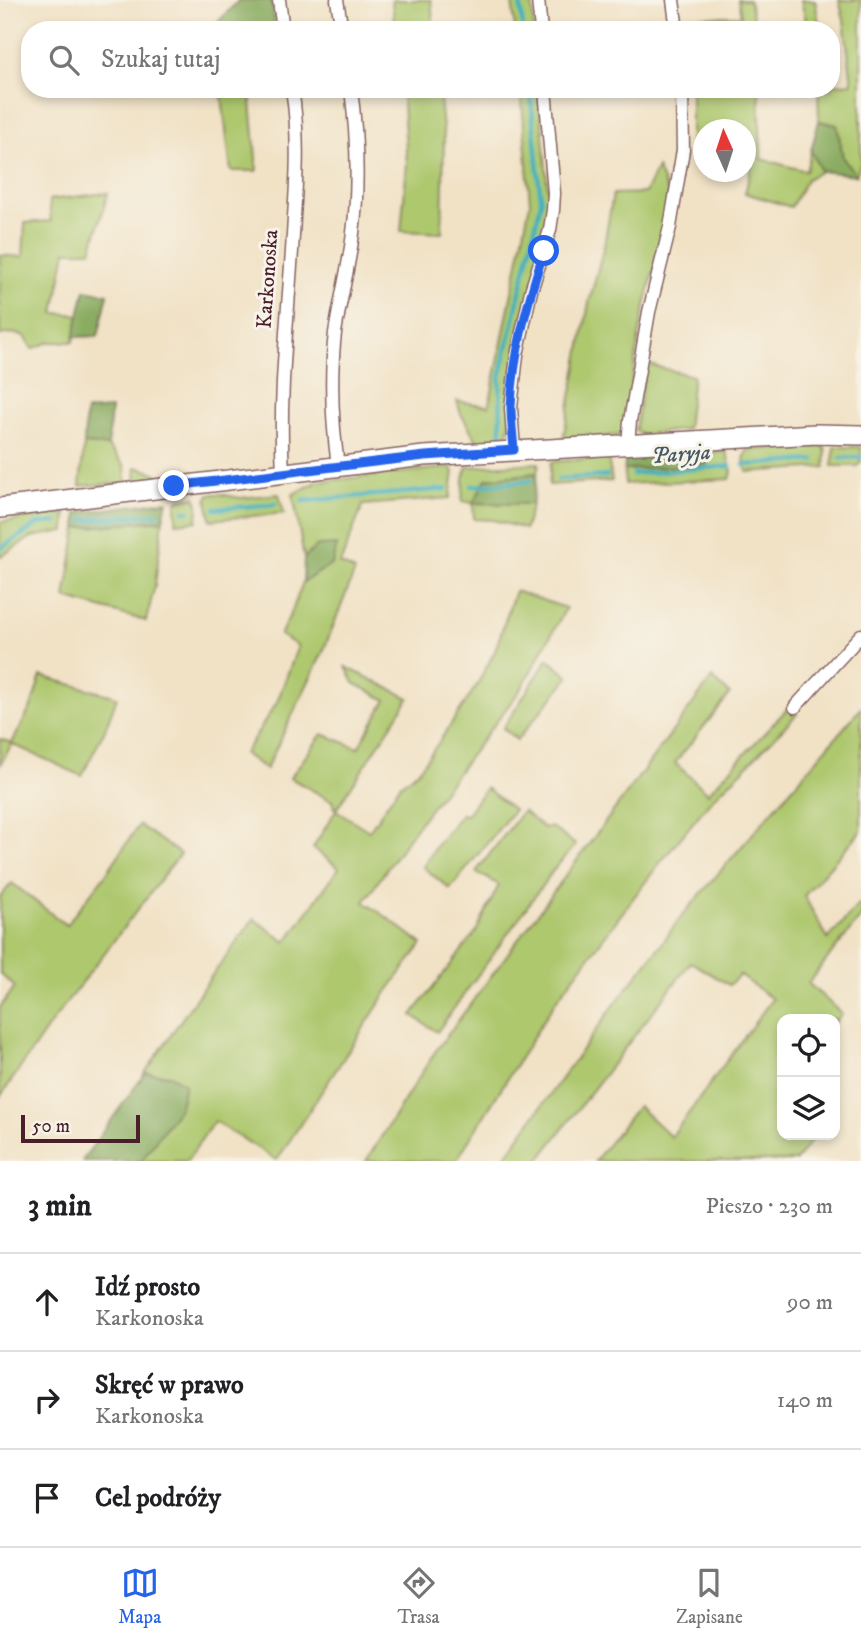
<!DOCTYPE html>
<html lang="pl">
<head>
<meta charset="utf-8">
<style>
	:root { --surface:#fff; --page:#f6f6f6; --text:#202124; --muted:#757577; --line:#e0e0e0; --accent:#2563eb }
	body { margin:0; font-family:"IM FELL DW Pica",serif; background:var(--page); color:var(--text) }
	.controls { position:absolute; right:21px; bottom:21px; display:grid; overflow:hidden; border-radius:14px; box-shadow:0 4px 10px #0003 }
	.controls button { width:63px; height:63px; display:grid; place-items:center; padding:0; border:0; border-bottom:2px solid var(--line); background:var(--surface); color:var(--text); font:35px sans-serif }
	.compass { position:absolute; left:693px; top:119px; width:63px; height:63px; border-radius:50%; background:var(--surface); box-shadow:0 4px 10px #0003; rotate:357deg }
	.scale { position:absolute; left:21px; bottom:18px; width:119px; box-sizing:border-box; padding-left:7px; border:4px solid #4a1f2b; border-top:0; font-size:19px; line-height:24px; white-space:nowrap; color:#4a1f2b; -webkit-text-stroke:5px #f7f3e8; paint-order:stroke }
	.stop { position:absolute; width:21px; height:21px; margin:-16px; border:5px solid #2563eb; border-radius:50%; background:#fff }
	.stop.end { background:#2563eb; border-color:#fff; box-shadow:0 2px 7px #0008 }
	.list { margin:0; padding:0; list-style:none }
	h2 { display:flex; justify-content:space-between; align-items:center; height:91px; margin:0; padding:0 28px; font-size:30px }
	h2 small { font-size:23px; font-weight:400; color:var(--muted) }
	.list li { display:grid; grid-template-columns:46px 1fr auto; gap:21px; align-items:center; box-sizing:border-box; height:98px; padding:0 28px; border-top:2px solid var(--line) }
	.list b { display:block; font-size:26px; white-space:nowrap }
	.list p { margin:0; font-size:23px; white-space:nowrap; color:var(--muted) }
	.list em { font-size:23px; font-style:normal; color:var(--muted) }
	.icon { flex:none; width:38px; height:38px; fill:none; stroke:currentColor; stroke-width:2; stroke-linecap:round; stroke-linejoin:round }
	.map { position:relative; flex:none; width:861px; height:1161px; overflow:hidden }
	.search { position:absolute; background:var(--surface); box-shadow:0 4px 10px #0003; left:21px; right:21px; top:21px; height:77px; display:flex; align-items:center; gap:18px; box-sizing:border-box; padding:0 24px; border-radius:28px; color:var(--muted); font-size:26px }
	.sheet { height:385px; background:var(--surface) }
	nav { display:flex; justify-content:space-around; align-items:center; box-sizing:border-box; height:98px; border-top:2px solid var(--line); background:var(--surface); font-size:19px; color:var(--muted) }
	nav a { display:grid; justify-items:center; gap:4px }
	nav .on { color:var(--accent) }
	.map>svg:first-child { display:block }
	.green { fill:#aec86e; stroke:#7c744c; stroke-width:2 }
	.forest { fill:#8aac61; stroke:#6a6646; stroke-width:2 }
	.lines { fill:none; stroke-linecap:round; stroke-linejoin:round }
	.stream { stroke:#42b1bc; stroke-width:4.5 }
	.street-casing { stroke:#846361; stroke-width:15 }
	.secondary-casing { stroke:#846361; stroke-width:22 }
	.street { stroke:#fff; stroke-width:12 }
	.secondary { stroke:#fff; stroke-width:19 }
	.route { stroke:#2563eb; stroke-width:9 }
	.labels { text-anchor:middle; stroke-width:6; stroke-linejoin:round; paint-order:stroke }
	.street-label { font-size:21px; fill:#4a1f2b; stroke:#f7f3e8 }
	.water-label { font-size:23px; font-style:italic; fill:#475965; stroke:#f7f3e8 }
</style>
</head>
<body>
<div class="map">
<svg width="861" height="1161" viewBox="0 0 861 1161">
	<rect width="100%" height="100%" fill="#f7f3e8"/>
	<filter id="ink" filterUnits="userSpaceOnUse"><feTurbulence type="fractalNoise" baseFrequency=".0143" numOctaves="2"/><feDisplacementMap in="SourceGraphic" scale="14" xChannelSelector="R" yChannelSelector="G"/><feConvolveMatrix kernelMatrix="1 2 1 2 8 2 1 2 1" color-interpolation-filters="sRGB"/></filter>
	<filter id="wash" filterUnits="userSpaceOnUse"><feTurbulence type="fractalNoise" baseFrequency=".00686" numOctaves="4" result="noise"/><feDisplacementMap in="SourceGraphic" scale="28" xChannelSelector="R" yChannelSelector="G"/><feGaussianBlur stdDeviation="1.57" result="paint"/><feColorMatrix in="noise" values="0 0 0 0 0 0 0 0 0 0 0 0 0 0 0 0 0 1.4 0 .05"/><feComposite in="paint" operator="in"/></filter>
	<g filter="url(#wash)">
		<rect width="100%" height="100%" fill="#f1e2c6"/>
		<g class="green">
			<path d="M392,0H431L434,30H395Z"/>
			<path d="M512,0H532L534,30H515Z"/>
			<path d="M738,0H749L756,30H685L684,17L741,16Z"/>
			<path d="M801,0H815L820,30H808Z"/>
			<path d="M839,0H861V162L856,175L843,158L837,125L819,121L818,89H831V85L852,83L844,20Z"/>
			<path d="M221,89H250L257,171H231Z"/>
			<path d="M402,89H439L444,139L442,233L401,231L407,164Z"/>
			<path d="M521,89H539L549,203L506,443L479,444L461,414L457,401L489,406L530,203Z"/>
			<path d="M691,89H759L761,159L806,171L811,151L821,171L807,179L791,207L745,193L754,157L746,155V130H704L703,147L691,145Z"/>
			<path d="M657,168L671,199L642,319L623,435L563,439L589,303L604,246L613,194L645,193Z"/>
			<path d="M108,193L91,251H66L54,313L80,315L73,342H49L32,349L25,336L11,333L0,335V255L23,257L25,223L51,221L49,200Z"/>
			<path d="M646,364L693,376L687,429L642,435L635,430Z"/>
			<path d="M84,444L108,446L125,466L126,483L80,486Z"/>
			<path d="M824,446L826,452L825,467L747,472L744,460L747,450Z"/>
			<path d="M835,447H861V462L857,466H832Z"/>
			<path d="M726,451L732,471L730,479L625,484L624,470L706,464L708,453Z"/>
			<path d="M608,457L612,481L549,485L551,462Z"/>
			<path d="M539,463L537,473L486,479L474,503L532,504L525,529L493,520L474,519L473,503L462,501L464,479L467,467Z"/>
			<path d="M136,467L155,473L167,481L135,483Z"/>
			<path d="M451,467L454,472L450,498L363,505L340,564L355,571L322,654L266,769L244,754L277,702L298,646L280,635L292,611L303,582L332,564L317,546L304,558L293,494L317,482Z"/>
			<path d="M209,494H220L240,498L279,494L284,513L211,520L207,500Z"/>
			<path d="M195,497L198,504L197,521L176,523V504L179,500Z"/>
			<path d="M66,513L65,531L32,537L0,557V522Z"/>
			<path d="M163,520L155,585L146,621L65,598L77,528Z"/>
			<path d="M515,591L566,608L521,689L414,830L364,902L385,916L422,944L387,992L277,1160L214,1121L187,1161H141L180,1107L170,1075L145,1073L205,985L254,919L286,942L339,868L313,848L336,810L332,801L290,778L322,734L358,748L386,700L354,683L346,667L409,698L336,810L369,831L400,785L418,771L437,745L477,685L495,651Z"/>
			<path d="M548,659L569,677L517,740L503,728Z"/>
			<path d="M41,676L117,697L106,727L82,776L12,744L0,765V739L12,743L31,707Z"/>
			<path d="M712,678L730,694L675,763L708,793L788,708L797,714L741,772L713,798L659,864L555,1002L456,1161H366L435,1052Z"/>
			<path d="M861,708V831L804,896L828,939L859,904L861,905V917L808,983L842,1014L835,1023V1019H782V1135H815L796,1161H595L638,1106L671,1137L772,999L740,975L729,985L691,962L538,1161H502L617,1001L663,942L680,918Z"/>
			<path d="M486,788L514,810L450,889L423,867L436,846L461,814L466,815Z"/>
			<path d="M523,811L544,828L551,827L576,845L555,868L437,1032L412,1015L476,932L499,885L476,872Z"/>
			<path d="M139,825L180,854L54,1019L0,1097V1007L15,987L0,974V897L12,883L66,925L106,874Z"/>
		</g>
		<g class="forest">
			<path d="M239,0H271L276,30H222L218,22Z"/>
			<path d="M819,121L837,125L843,158L856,175L821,171L811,151Z"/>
			<path d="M85,290L108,294L98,336L74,337Z"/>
			<path d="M111,409L108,446L84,444L86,411Z"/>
			<path d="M708,453L707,464L624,470L626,457Z"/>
			<path d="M537,473L532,504L473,503L486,479Z"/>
			<path d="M167,501L163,520L77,528V513Z"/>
			<path d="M337,545L332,564L303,582L304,558L317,546Z"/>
			<path d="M145,1073L170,1075L185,1084L180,1107L141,1161H82Z"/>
		</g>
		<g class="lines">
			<g class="stream">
				<path d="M520,0L523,30"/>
				<path d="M501,438L500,378L541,202L530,89"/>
				<path d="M841,458L861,457"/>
				<path d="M744,465L814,460"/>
				<path d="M633,474L730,466"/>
				<path d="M558,479L607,476"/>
				<path d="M472,486L531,481"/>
				<path d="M302,501L446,489"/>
				<path d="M215,509L276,504"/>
				<path d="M184,511H189"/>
				<path d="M84,520L158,514"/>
				<path d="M0,549L38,524L57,522"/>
			</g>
		</g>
	</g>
	<g filter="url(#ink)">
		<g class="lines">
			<defs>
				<g id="street">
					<path d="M279,0L283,30"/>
					<path d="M337,0L342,30"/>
					<path d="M538,0L541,30"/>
					<path d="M673,0L677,30"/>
					<path d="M628,444L630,421L649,312L670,227L683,150L682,89"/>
					<path d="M514,450L511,408L517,355L531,291L550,230L553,210L554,193L545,89"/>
					<path d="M338,466C332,422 330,377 335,333C340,300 349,267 353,233C359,186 357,136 351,89"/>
					<path d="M283,473C278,388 290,302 294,217C297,174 299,132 292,89"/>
					<path d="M795,707L861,635"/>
				</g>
				<path id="secondary" d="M0,508L424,456L816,434L861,435"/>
			</defs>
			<use href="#street" class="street-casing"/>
			<use href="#secondary" class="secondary-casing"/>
			<use href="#street" class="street"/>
			<use href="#secondary" class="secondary"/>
		</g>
	</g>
	<g class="lines" filter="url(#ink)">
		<path class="route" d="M174,486L425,456L514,450C513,436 511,421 511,406C513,354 528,301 544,251"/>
	</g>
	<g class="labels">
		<g class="street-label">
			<text transform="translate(267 279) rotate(-86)" y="7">Karkonoska</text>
		</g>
		<g class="water-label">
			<text transform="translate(681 453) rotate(-4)" y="8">Paryja</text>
		</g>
	</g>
</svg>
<div class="controls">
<button><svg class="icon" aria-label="locate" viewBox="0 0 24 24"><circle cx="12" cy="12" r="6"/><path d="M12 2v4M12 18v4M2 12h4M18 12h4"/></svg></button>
<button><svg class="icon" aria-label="layers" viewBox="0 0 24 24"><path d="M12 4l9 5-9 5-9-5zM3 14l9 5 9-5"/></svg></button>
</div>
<svg class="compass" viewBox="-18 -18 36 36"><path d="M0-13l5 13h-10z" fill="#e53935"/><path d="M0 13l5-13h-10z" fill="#757577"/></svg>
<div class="scale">50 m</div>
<div class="stop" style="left:544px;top:251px"></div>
<div class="stop end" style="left:174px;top:486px"></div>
<div class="search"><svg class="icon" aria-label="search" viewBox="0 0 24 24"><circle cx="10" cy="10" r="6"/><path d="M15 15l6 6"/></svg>Szukaj tutaj</div>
</div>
<section class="sheet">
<h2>3 min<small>Pieszo · 230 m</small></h2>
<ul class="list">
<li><svg class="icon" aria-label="ahead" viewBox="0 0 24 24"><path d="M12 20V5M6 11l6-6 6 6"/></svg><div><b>Idź prosto</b><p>Karkonoska</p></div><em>90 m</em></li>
<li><svg class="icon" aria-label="right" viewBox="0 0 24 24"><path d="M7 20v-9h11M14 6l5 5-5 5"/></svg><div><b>Skręć w prawo</b><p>Karkonoska</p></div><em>140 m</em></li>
<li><svg class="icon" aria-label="arrive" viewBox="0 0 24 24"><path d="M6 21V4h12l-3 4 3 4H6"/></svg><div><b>Cel podróży</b></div></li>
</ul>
</section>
<nav>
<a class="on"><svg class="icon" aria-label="map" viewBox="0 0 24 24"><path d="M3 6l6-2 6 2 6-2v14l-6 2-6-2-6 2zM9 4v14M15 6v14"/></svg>Mapa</a>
<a><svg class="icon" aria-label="directions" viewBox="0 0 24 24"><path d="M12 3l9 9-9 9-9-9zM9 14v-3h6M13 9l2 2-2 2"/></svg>Trasa</a>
<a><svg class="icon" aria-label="saved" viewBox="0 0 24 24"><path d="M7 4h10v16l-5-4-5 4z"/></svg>Zapisane</a>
</nav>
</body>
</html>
